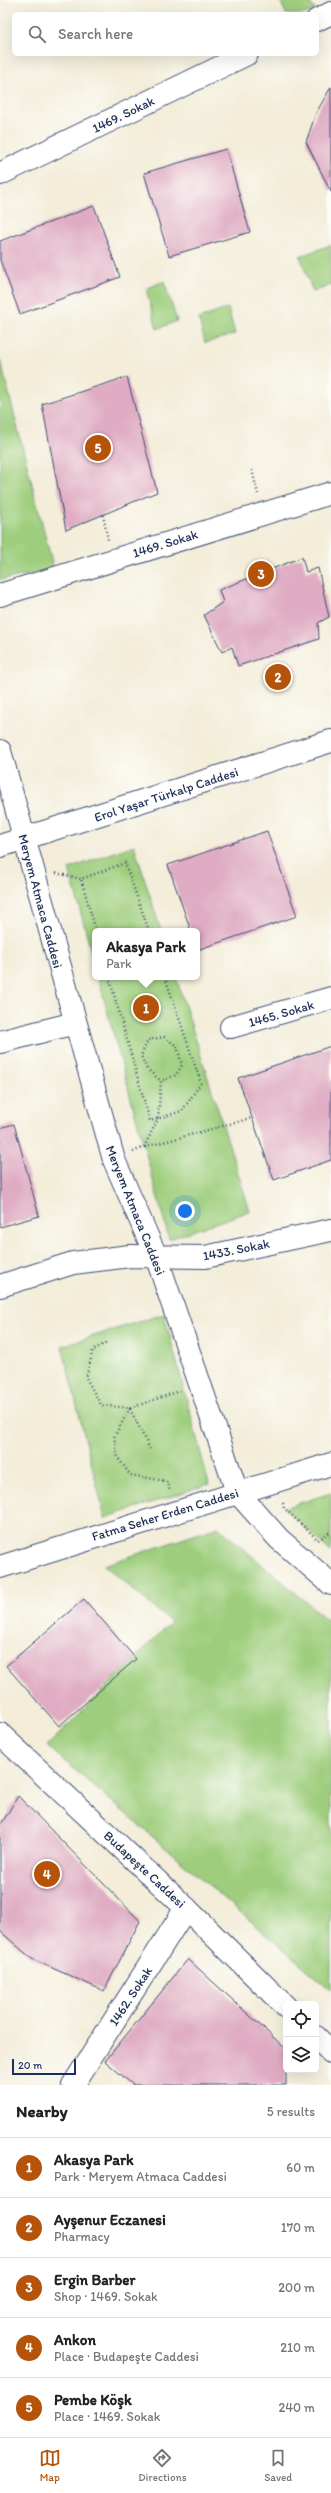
<!DOCTYPE html>
<html lang="en">
<head>
<meta charset="utf-8">
<style>
	:root { --surface:#fff; --page:#f6f6f6; --text:#222; --muted:#767676; --line:#e0e0e0; --accent:#b45309 }
	body { margin:0; font-family:Itim,sans-serif; background:var(--page); color:var(--text) }
	.controls { position:absolute; right:12px; bottom:12px; display:grid; overflow:hidden; border-radius:6px; box-shadow:0 4px 16px #0002 }
	.controls button { width:36px; height:36px; display:grid; place-items:center; padding:0; border:0; border-bottom:1px solid var(--line); background:var(--surface); color:var(--text); font:20px sans-serif }
	.scale { position:absolute; left:12px; bottom:10px; width:64px; box-sizing:border-box; padding-left:4px; border:2px solid #1b2f5e; border-top:0; font-size:11px; line-height:14px; white-space:nowrap; color:#1b2f5e; -webkit-text-stroke:3px #fdfcf7; paint-order:stroke }
	.you { position:absolute; left:185px; top:1211px; width:14px; height:14px; margin:-10px; border:3px solid #fff; border-radius:50%; background:#1a73e8; box-shadow:0 0 0 6px #1a73e833 }
	.badge { display:grid; place-items:center; width:26px; height:26px; border-radius:50%; background:var(--accent); color:#fff; font-size:13px; font-weight:700 }
	.pin { position:absolute; translate:-50% -50%; border:2px solid #fff; box-shadow:0 1px 4px #0006 }
	.popup { position:absolute; left:92px; top:928px; width:108px; height:52px; box-sizing:border-box; display:grid; place-content:center; border-radius:6px; background:var(--surface); filter:drop-shadow(0 1px 3px #0005); font-size:13px; white-space:nowrap; color:var(--muted) }
	.popup b { font-size:15px; color:var(--text) }
	.popup::after { content:''; position:absolute; left:50%; top:100%; margin-left:-8px; border:8px solid transparent; border-top-color:var(--surface) }
	.list { margin:0; padding:0; list-style:none }
	h2 { display:flex; justify-content:space-between; align-items:center; height:52px; margin:0; padding:0 16px; font-size:17px }
	h2 small { font-size:13px; font-weight:400; color:var(--muted) }
	.list li { display:grid; grid-template-columns:26px 1fr auto; gap:12px; align-items:center; box-sizing:border-box; height:60px; padding:0 16px; border-top:1px solid var(--line) }
	.list b { display:block; font-size:15px; white-space:nowrap }
	.list p { margin:0; font-size:13px; white-space:nowrap; color:var(--muted) }
	.list em { font-size:13px; font-style:normal; color:var(--muted) }
	.icon { flex:none; width:22px; height:22px; fill:none; stroke:currentColor; stroke-width:2; stroke-linecap:round; stroke-linejoin:round }
	.map { position:relative; flex:none; width:331px; height:2085px; overflow:hidden }
	.search { position:absolute; background:var(--surface); box-shadow:0 4px 16px #0002; left:12px; right:12px; top:12px; height:44px; display:flex; align-items:center; gap:10px; box-sizing:border-box; padding:0 14px; border-radius:6px; color:var(--muted); font-size:15px }
	.sheet { height:352px; background:var(--surface) }
	nav { display:flex; justify-content:space-around; align-items:center; box-sizing:border-box; height:56px; border-top:1px solid var(--line); background:var(--surface); font-size:11px; color:var(--muted) }
	nav a { display:grid; justify-items:center; gap:2px }
	nav .on { color:var(--accent) }
	.map>svg:first-child { display:block }
	.green { fill:#9ece7d; stroke:#5c7e6e }
	.building { fill:#dfacc3 }
	.lines { fill:none; stroke-linecap:round; stroke-linejoin:round }
	.minor-casing { stroke:#3b4c70; stroke-width:24 }
	.tertiary-casing { stroke:#3b4c70; stroke-width:24 }
	.path { stroke:#3b4c70; stroke-width:2.5; stroke-dasharray:1 3; stroke-linecap:butt }
	.minor { stroke:#fff; stroke-width:22 }
	.tertiary { stroke:#fff; stroke-width:22 }
	.labels { text-anchor:middle; stroke-width:3; stroke-linejoin:round; paint-order:stroke }
	.street-label { font-size:13px; fill:#1b2f5e; stroke:#fdfcf7 }
</style>
</head>
<body>
<div class="map">
<svg width="331" height="2085" viewBox="0 0 331 2085">
	<rect width="100%" height="100%" fill="#fdfcf7"/>
	<filter id="ink" filterUnits="userSpaceOnUse"><feTurbulence type="fractalNoise" baseFrequency=".025" numOctaves="2"/><feDisplacementMap in="SourceGraphic" scale="8" xChannelSelector="R" yChannelSelector="G"/><feConvolveMatrix kernelMatrix="1 2 1 2 8 2 1 2 1" color-interpolation-filters="sRGB"/></filter>
	<filter id="wash" filterUnits="userSpaceOnUse"><feTurbulence type="fractalNoise" baseFrequency=".012" numOctaves="4" result="noise"/><feDisplacementMap in="SourceGraphic" scale="16" xChannelSelector="R" yChannelSelector="G"/><feGaussianBlur stdDeviation="0.9" result="paint"/><feColorMatrix in="noise" values="0 0 0 0 0 0 0 0 0 0 0 0 0 0 0 0 0 1.4 0 .05"/><feComposite in="paint" operator="in"/></filter>
	<g filter="url(#wash)">
		<rect width="100%" height="100%" fill="#f3edd9"/>
		<g class="green">
			<path d="M280,0H308L315,10L304,14H286Z"/>
			<path d="M331,245V285L313,292L300,256Z"/>
			<path d="M164,281L177,321L157,329L146,289Z"/>
			<path d="M228,308L235,334L205,343L199,319Z"/>
			<path d="M0,359L54,570L0,580Z"/>
			<path d="M134,845L161,931H95V966L69,869Z"/>
			<path d="M98,977H176L250,1211L169,1239Z"/>
			<path d="M164,1314L209,1484L105,1518L62,1346Z"/>
			<path d="M331,1493V1552L284,1508Z"/>
			<path d="M218,1527L331,1623V1990L47,1746L171,1622L104,1565Z"/>
		</g>
		<g id="blocks">
			<g class="building">
				<path d="M331,87V192L306,142L316,113Z"/>
				<path d="M226,149L250,232L169,256L144,173Z"/>
				<path d="M94,206L120,277L20,314L0,260V241Z"/>
				<path d="M127,377L157,492L66,530L42,404Z"/>
				<path d="M302,557L306,572L318,568L329,617L318,623L319,639L238,666L232,647L222,652L204,615L223,602L219,590Z"/>
				<path d="M267,831L297,916L197,950V931H191L168,865Z"/>
				<path d="M331,1046V1160L274,1180L238,1078Z"/>
				<path d="M14,1124L39,1216L0,1227V1128Z"/>
				<path d="M84,1599L136,1659L59,1726L6,1666Z"/>
				<path d="M18,1796L140,1921L104,1991L32,1959L0,1931V1826Z"/>
				<path d="M188,1959L286,2049V2085H133L105,2061Z"/>
			</g>
		</g>
	</g>
	<g filter="url(#ink)">
		<use href="#blocks" fill-opacity="0" stroke="#3b4c70" stroke-width="1"/>
		<g class="lines">
			<defs>
				<g id="minor">
					<path d="M317,20L331,13"/>
					<path d="M0,174L247,54"/>
					<path d="M0,595L331,493"/>
					<path d="M0,751L114,1160L156,1256L237,1492L279,1539L331,1584"/>
					<path d="M231,1027L331,998"/>
					<path d="M0,1042L75,1023"/>
					<path d="M0,1286L73,1263L130,1256L205,1257L331,1230"/>
					<path d="M0,1567L331,1464"/>
					<path d="M73,2085L186,1908"/>
				</g>
				<g id="tertiary">
					<path d="M0,846L331,741"/>
					<path d="M0,1734L186,1908L286,2007"/>
					<path d="M316,2037L331,2052"/>
				</g>
			</defs>
			<use href="#minor" class="minor-casing"/>
			<use href="#tertiary" class="tertiary-casing"/>
			<g class="path">
				<path d="M252,470L258,494"/>
				<path d="M103,515L108,540"/>
				<path d="M56,873L81,879"/>
				<path d="M96,931L81,879L125,863L149,931"/>
				<path d="M109,977L150,1121L182,1111L201,1083L165,977"/>
				<path d="M145,1147L252,1118"/>
				<path d="M133,1152L144,1147L158,1119L161,1081L147,1069L141,1056L148,1040L164,1037L177,1046L182,1065L176,1075L161,1081"/>
				<path d="M106,1343L93,1350L86,1378L101,1405L130,1408L180,1391"/>
				<path d="M130,1408L114,1437L118,1458L130,1475L166,1481L170,1491"/>
				<path d="M130,1409L150,1449"/>
				<path d="M283,1503L284,1508L318,1540L331,1531"/>
			</g>
			<use href="#minor" class="minor"/>
			<use href="#tertiary" class="tertiary"/>
		</g>
	</g>
	<g class="labels">
		<g class="street-label">
			<text transform="translate(123 114) rotate(-26)" y="5">1469. Sokak</text>
			<text transform="translate(165 543) rotate(-17)" y="5">1469. Sokak</text>
			<text transform="translate(166 794) rotate(-18)" y="5">Erol Yaşar Türkalp Caddesi</text>
			<text transform="translate(41 901) rotate(75)" y="5">Meryem Atmaca Caddesi</text>
			<text transform="translate(281 1013) rotate(-16)" y="5">1465. Sokak</text>
			<text transform="translate(136 1210) rotate(68)" y="5">Meryem Atmaca Caddesi</text>
			<text transform="translate(236 1249) rotate(-11)" y="5">1433. Sokak</text>
			<text transform="translate(165 1514) rotate(-17)" y="5">Fatma Seher Erden Caddesi</text>
			<text transform="translate(145 1869) rotate(43)" y="5">Budapeşte Caddesi</text>
			<text transform="translate(130 1996) rotate(-57)" y="5">1462. Sokak</text>
		</g>
	</g>
</svg>
<div class="controls">
<button><svg class="icon" aria-label="locate" viewBox="0 0 24 24"><circle cx="12" cy="12" r="6"/><path d="M12 2v4M12 18v4M2 12h4M18 12h4"/></svg></button>
<button><svg class="icon" aria-label="layers" viewBox="0 0 24 24"><path d="M12 4l9 5-9 5-9-5zM3 14l9 5 9-5"/></svg></button>
</div>
<div class="scale">20 m</div>
<div class="you"></div>
<div class="pin badge" style="left:146px;top:1008px">1</div>
<div class="popup"><b>Akasya Park</b>Park</div>
<div class="pin badge" style="left:278px;top:677px">2</div>
<div class="pin badge" style="left:261px;top:574px">3</div>
<div class="pin badge" style="left:47px;top:1874px">4</div>
<div class="pin badge" style="left:98px;top:448px">5</div>
<div class="search"><svg class="icon" aria-label="search" viewBox="0 0 24 24"><circle cx="10" cy="10" r="6"/><path d="M15 15l6 6"/></svg>Search here</div>
</div>
<section class="sheet">
<h2>Nearby<small>5 results</small></h2>
<ul class="list">
<li><span class="badge">1</span><div><b>Akasya Park</b><p>Park · Meryem Atmaca Caddesi</p></div><em>60 m</em></li>
<li><span class="badge">2</span><div><b>Ayşenur Eczanesi</b><p>Pharmacy</p></div><em>170 m</em></li>
<li><span class="badge">3</span><div><b>Ergin Barber</b><p>Shop · 1469. Sokak</p></div><em>200 m</em></li>
<li><span class="badge">4</span><div><b>Ankon</b><p>Place · Budapeşte Caddesi</p></div><em>210 m</em></li>
<li><span class="badge">5</span><div><b>Pembe Köşk</b><p>Place · 1469. Sokak</p></div><em>240 m</em></li>
</ul>
</section>
<nav>
<a class="on"><svg class="icon" aria-label="map" viewBox="0 0 24 24"><path d="M3 6l6-2 6 2 6-2v14l-6 2-6-2-6 2zM9 4v14M15 6v14"/></svg>Map</a>
<a><svg class="icon" aria-label="directions" viewBox="0 0 24 24"><path d="M12 3l9 9-9 9-9-9zM9 14v-3h6M13 9l2 2-2 2"/></svg>Directions</a>
<a><svg class="icon" aria-label="saved" viewBox="0 0 24 24"><path d="M7 4h10v16l-5-4-5 4z"/></svg>Saved</a>
</nav>
</body>
</html>
